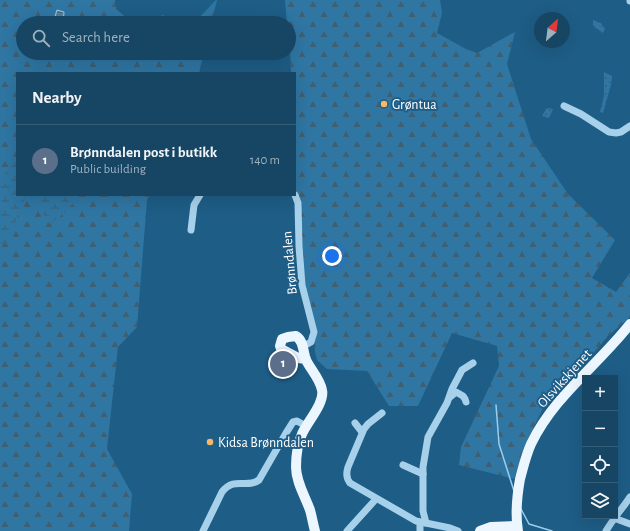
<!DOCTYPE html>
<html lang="en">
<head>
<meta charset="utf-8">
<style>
	:root { --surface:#164664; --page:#1f4d6a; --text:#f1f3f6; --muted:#9eb1bf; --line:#355e78; --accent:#f9b767 }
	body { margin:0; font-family:"Alegreya Sans",sans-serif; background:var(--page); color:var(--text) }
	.controls { position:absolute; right:12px; bottom:12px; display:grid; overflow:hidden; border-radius:0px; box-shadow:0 4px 16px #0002 }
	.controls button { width:36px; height:36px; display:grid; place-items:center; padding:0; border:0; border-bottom:1px solid var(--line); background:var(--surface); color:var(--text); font:20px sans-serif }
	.compass { position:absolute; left:534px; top:12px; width:36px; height:36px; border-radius:50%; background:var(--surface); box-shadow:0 4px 16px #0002; rotate:28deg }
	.you { position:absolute; left:332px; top:256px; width:14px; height:14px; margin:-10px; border:3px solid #fff; border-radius:50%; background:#1a73e8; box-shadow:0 0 0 6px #1a73e833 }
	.badge { display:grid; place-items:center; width:26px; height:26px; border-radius:50%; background:var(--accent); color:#fff; font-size:13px; font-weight:700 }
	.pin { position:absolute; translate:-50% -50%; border:2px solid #fff; box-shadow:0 1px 4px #0006 }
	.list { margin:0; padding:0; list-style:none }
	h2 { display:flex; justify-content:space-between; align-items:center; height:52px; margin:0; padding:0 16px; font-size:17px }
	h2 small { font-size:13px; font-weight:400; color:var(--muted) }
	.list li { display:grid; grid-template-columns:26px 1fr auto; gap:12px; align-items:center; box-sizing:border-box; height:72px; padding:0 16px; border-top:1px solid var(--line) }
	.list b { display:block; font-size:15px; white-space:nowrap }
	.list p { margin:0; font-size:13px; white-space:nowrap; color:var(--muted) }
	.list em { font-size:13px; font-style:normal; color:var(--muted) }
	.icon { flex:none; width:22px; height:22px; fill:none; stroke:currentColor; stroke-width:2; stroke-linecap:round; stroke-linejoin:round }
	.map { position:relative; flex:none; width:630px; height:531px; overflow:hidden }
	.search { position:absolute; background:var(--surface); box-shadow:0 4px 16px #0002; left:16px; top:16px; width:280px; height:44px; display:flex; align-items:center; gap:10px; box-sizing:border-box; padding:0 14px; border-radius:22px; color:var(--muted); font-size:15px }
	.panel { position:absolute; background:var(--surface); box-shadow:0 4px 16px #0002; left:16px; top:72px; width:280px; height:124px; border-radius:0px }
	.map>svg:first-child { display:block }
	.forest { fill:url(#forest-firs) }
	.wetland { fill:url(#wetland-marsh) }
	.park { fill:url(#park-dots) }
	.water { fill:url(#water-rules); stroke:#9bceec }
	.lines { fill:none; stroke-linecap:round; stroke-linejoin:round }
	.stream { stroke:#9bceec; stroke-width:1.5 }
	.minor { stroke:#a7d1ea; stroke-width:7 }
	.major { stroke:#ecf6fe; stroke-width:10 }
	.poi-dot { fill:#f9b767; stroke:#1e5d86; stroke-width:1.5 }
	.labels { text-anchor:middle; stroke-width:4; stroke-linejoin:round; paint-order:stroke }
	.poi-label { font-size:14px; fill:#fff; stroke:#1e5d86; text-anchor:start }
	.street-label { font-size:14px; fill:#fff; stroke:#1e5d86 }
</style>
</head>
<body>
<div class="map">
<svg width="630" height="531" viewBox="0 0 630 531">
	<defs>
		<pattern id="forest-firs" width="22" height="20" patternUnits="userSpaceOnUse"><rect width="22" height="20" fill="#2f76a3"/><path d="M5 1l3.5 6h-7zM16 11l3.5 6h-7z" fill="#3f5f73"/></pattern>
		<pattern id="wetland-marsh" width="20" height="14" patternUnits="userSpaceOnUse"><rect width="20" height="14" fill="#2f76a3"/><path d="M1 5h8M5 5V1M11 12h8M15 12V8" fill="none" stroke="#3f5f73"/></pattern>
		<pattern id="park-dots" width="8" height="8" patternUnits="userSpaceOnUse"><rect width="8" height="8" fill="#2f76a3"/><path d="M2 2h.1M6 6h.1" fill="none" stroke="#3f5f73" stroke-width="1.8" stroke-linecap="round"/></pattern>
		<pattern id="water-rules" width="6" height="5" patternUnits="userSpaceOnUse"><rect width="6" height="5" fill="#54809d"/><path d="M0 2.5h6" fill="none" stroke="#506979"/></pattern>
	</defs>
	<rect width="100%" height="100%" fill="#1e5d86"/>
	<g class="forest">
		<path d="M0,0H115L116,9L127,18L137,23H63L64,12L57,10L53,23H23V53H204L199,73H17V195H150L147,200L137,327L118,347L107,449L132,494L129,531H0Z"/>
		<path d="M216,0H217L211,23H194Z"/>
		<path d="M285,0H440L442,13L437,33L466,49L477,53L515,32L507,64L531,139L568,194L615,240L592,278L616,292L630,273V317L608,336L596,350L566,380L547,400L525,445L514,479L459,465L461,447L499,366L497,346L452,333L418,406H389L367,371L327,369L317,360L315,352L314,332L306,306L295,195V73H291L289,23H287Z"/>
		<path d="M163,15L170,23H147Z"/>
	</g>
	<path class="wetland" d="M14,157H17V195H79L66,212L50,224L36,204L25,198L7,243L0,245V183Z"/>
	<g class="park">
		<path d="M593,20L601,23L605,29L603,33L593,26Z"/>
		<path d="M604,72L612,76L611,85L603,113L600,112L604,96Z"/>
		<path d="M549,108L553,109L549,118L542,116L546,109Z"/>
	</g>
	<path class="water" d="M57,10L64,12L63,23H53Z"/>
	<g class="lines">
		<g class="stream">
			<path d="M496,405L499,444L514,491"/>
			<path d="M521,509L529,524L552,531"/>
		</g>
		<g class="minor">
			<path d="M630,0V1"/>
			<path d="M564,106L581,114L609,132L616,133L621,132L630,126"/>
			<path d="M295,195L298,203L299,246L302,285L314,332L311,342L302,347"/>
			<path d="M191,230L194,205L200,195"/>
			<path d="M450,397L456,392L463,396L465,399L466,402"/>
			<path d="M382,413L368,424L364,429L348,467C346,473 346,478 350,483L416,521L450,528L458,531"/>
			<path d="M355,423L362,432"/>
			<path d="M403,465L423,474"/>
			<path d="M614,518L630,524"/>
			<path d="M426,523L423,511V467L428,437L447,403L452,389L462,370L473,363"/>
			<path d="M203,531L222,492C235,476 246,489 259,480L286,433L293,422L297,421L306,426"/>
			<path d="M347,531L376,499"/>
			<path d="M420,531V523"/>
			<path d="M606,531C613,519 622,509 630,497"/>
		</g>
		<g class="major">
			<path d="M306,359L298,358L281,349L280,346L282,339L288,337L296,336C304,341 303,352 306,360C311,370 320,379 322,390C325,403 307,422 302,434C298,443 296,456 296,467C296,482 305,496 310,510C312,517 313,524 315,531"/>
			<path d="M480,531L491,527L517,526"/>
			<path d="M518,531C515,514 517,496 520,479C523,468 526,455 531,444C554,396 598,365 630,324"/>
		</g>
	</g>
	<g class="poi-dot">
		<circle cx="384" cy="104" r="4"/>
		<circle cx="210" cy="442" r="4"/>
	</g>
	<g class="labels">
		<g class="poi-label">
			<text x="392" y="109">Grøntua</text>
			<text x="218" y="447">Kidsa Brønndalen</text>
		</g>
		<g class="street-label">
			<text transform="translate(289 263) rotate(-95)" y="5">Brønndalen</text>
			<text transform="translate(564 378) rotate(-48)" y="5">Olsvikskjenet</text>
		</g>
	</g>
</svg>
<div class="controls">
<button>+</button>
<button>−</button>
<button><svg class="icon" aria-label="locate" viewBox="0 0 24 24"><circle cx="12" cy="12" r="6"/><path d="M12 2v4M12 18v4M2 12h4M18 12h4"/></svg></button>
<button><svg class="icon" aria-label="layers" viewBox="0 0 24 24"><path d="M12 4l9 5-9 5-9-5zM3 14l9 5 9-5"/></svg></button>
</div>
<svg class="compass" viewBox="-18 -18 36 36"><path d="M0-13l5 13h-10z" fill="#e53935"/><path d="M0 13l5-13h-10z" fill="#9eb1bf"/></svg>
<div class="you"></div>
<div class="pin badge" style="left:283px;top:364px;background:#5c6f8a">1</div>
<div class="search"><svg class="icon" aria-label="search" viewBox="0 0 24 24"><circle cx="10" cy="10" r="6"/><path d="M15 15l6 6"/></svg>Search here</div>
<section class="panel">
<h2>Nearby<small></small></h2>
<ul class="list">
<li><span class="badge" style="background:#5c6f8a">1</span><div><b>Brønndalen post i butikk</b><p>Public building</p></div><em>140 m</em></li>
</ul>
</section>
</div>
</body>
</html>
